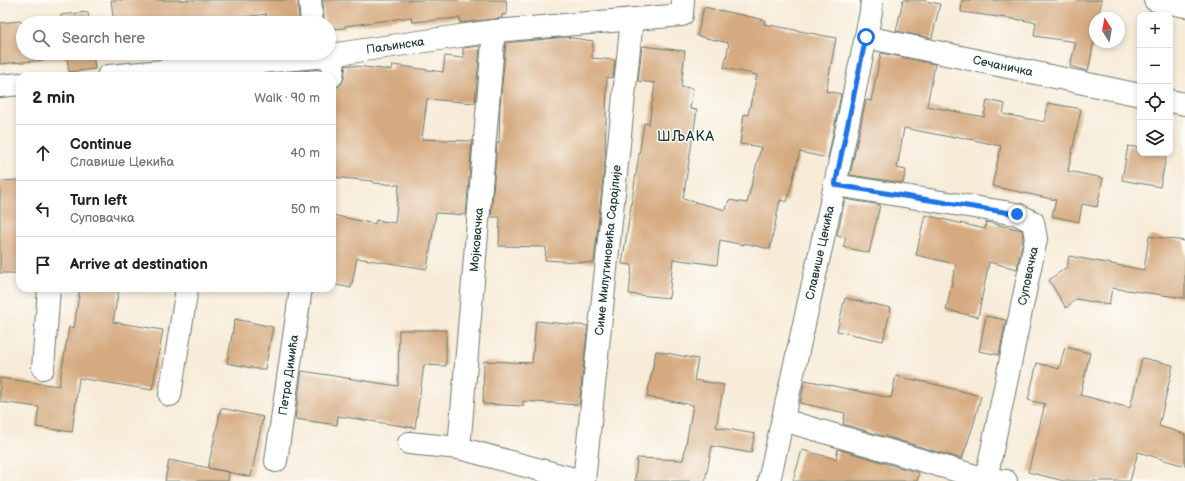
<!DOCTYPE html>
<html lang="en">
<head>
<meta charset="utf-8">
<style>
	:root { --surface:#fff; --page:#f6f6f6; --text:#222; --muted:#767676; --line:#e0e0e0 }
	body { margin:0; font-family:"Balsamiq Sans",sans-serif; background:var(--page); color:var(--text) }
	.controls { position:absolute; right:12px; top:12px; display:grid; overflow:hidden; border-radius:8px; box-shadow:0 2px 6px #0003 }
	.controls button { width:36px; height:36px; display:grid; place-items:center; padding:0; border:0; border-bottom:1px solid var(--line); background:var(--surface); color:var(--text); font:20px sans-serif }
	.compass { position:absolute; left:1089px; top:12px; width:36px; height:36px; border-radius:50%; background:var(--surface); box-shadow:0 2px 6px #0003; rotate:349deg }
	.stop { position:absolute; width:12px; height:12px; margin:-9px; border:3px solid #1a73e8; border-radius:50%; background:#fff }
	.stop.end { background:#1a73e8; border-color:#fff; box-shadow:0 1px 4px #0008 }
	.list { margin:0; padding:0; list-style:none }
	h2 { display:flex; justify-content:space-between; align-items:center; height:52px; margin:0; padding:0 16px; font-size:17px }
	h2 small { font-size:13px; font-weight:400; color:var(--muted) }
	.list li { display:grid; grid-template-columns:26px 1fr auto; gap:12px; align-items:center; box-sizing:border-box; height:56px; padding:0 16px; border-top:1px solid var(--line) }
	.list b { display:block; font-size:15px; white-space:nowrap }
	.list p { margin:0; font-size:13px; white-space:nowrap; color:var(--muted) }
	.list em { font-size:13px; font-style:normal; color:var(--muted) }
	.icon { flex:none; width:22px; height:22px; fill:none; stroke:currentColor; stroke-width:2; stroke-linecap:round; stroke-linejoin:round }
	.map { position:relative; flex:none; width:1185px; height:481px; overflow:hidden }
	.search { position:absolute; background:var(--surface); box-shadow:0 2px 6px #0003; left:16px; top:16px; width:320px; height:44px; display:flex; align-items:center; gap:10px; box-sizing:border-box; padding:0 14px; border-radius:22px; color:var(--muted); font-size:15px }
	.panel { position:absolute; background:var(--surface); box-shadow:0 2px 6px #0003; left:16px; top:72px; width:320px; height:220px; border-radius:12px }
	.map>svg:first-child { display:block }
	.building { fill:#d5aa80 }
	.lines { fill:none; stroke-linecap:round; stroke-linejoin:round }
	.minor-casing { stroke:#6b7a6d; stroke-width:24 }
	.minor { stroke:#fff; stroke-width:22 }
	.route { stroke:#1a73e8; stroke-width:5 }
	.labels { text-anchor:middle; stroke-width:3; stroke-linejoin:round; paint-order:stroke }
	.street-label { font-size:12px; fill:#1f3d34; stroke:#fdfcf7 }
	.quarter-label { font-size:14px; letter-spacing:1px; fill:#1f3d34; stroke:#fdfcf7 }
</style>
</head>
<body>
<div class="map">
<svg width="1185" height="481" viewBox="0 0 1185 481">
	<rect width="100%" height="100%" fill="#fdfcf7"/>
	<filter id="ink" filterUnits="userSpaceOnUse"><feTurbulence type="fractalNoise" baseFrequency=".025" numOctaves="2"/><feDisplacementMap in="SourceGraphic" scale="8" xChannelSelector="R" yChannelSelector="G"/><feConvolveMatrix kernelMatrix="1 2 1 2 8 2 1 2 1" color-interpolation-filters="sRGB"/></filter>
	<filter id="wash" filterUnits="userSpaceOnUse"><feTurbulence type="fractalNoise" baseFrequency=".012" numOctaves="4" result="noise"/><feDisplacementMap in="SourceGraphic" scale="16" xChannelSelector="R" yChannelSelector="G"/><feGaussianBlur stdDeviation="0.9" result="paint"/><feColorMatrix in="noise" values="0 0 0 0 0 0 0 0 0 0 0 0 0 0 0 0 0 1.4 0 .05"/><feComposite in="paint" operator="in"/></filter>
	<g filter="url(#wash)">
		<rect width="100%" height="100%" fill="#f7ebd8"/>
		<g id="blocks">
			<g class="building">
				<path d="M111,0H298L299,23H267L266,14L222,20L223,23H114Z"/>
				<path d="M323,0H506L507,14L502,15V18L460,23V18L412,22L411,17L345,26V28L329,29V23H324Z"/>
				<path d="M903,0H921L940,4L932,38L896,31Z"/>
				<path d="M962,0H1102L1098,18H1095V36L1088,71L1070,66L1076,42L1034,36L1036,22L961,12Z"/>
				<path d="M704,7L765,20L764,24L836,38L826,91L841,94L828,158L800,152L787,202L780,200L770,249L744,243V245L720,240L717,265L673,259L669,298L629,294L632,265L622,264L644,123L649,124L655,83L638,81L642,46L685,51L681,87L693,88L690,109L697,110L683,199L726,210L729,200L747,203L761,147L740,144L744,114L748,115L757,75L724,68L729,43L697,36Z"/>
				<path d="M88,12L89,23H23V53H93L95,69L69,72L67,58L0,64V23L20,21L21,23L61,19V15Z"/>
				<path d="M566,37L593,41L592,58L615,60L613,78L607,77L605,160L594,263L545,260L546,247L499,246L500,217H491L497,143H499L500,106L506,43Z"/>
				<path d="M480,46L475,103L427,99L422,139L472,141L466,215L436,213L427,269L357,258L351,288L332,284V215L375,224L376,220L395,223L399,185L373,183V181L332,177V122L336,88L342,83L344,78L346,65L392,70L393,65L443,72L445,56L463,58V48Z"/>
				<path d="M881,53L935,64L927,106L984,117L987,100L1005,104L1003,114L1045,122L1048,103L1081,109L1068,171L1103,178L1097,207L1082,204L1079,222L1052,216L1056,200L992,186L1001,146L955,136V138L904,128L897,168L906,170L903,183L850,175L866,100L871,101Z"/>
				<path d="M320,69V76H283L284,73Z"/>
				<path d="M1128,146L1140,148V153H1167L1160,187L1122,180Z"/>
				<path d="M20,180V273H0V181Z"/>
				<path d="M845,199L880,205L869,253L843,247L846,238L837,236Z"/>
				<path d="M925,215L985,229L986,222L1022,230L1023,239L1017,269L989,262L978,317L946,310L956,264L916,255Z"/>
				<path d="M1149,236L1185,241V298L1112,288L1109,305L1076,299L1066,308L1049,280L1067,267L1069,256L1144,270Z"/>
				<path d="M80,288H119L113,322L163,330L152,390L79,378L72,432L36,427L39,407L0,402V378L59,386L69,327L74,328Z"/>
				<path d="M845,298L891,308L883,341L837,331Z"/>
				<path d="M986,316L1006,320L999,355L979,351Z"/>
				<path d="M235,319L273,327L265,369H257L227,363Z"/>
				<path d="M536,321L588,326L579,405L523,401V406L483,404L484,361L532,363Z"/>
				<path d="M399,330H446V366L424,365L415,428L338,416L337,425L295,419L302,371L398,386Z"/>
				<path d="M1065,347L1090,353L1080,395L1130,408L1142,358L1173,365L1159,426L1185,434V466L1138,452L1130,481H1064L1028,472L1045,404L1028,400L1037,363L1059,369Z"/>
				<path d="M656,351L698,359L694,380L724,385L716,427L755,434L751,453L712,446L705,481H635L637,458L683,460L693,405L647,397Z"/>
				<path d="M896,376L938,385L981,396L974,423L962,459L843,424L845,413L800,403L805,380L891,398Z"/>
				<path d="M221,408L263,417L251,477L208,468Z"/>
				<path d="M838,449L919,473L917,481H793L802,450L836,459Z"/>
				<path d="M169,460L229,472L228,481H165Z"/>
			</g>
		</g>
	</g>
	<g filter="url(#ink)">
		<use href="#blocks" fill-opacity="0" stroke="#6b7a6d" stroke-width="1"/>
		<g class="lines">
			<defs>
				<g id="minor">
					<path d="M310,0L312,23"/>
					<path d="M1155,0L1185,6"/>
					<path id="s1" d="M866,37L1140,95"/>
					<path id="s2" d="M108,76L316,57L494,31L682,15L683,0"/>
					<path d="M332,76L335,54"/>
					<path d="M0,86L20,84"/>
					<path d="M1170,101L1185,104"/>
					<path d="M835,185L1017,214L1033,222L1036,239L986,479"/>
					<path d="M43,368L49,288"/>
					<path d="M170,395L187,288"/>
					<path d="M783,420L986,479L1006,481"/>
					<path d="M409,443L459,448L582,481"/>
					<path id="s3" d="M459,448L494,31"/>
					<path id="s4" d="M276,461L301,288"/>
					<path id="s5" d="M584,481L632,19"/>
					<path id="s6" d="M769,481L835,185L871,12L872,0"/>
				</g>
			</defs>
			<use href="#minor" class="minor-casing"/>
			<use href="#minor" class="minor"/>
		</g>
	</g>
	<g class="lines" filter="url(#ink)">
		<path class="route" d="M866,37L835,185L1017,214"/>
	</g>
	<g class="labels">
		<g class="street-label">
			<text dy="4" stroke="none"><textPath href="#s2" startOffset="289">Паљинска</textPath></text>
			<text dy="4" stroke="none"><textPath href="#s1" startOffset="140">Сечаничка</textPath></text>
			<text dy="4" stroke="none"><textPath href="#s3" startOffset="209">Мојковачка</textPath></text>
			<text dy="4" stroke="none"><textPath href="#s5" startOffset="232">Симе Милутиновића Сарајлије</textPath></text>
			<text dy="4" stroke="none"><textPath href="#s6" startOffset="234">Славише Цекића</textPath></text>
			<text transform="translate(1028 276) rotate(-78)" y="4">Суповачка</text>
			<text dy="4" stroke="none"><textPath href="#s4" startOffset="87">Петра Димића</textPath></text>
		</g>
		<g class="quarter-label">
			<text x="686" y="141">ШЉАКА</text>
		</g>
	</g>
</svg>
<div class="controls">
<button>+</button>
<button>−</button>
<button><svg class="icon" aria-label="locate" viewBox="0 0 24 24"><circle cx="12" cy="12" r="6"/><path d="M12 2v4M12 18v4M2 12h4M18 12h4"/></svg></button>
<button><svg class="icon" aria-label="layers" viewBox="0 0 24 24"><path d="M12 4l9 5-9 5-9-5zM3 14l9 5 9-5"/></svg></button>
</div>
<svg class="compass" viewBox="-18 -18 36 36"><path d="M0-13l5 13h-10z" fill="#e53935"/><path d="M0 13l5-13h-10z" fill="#767676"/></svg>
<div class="stop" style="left:866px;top:37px"></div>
<div class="stop end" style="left:1017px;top:214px"></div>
<div class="search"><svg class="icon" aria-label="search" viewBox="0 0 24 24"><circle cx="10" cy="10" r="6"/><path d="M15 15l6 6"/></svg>Search here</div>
<section class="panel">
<h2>2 min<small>Walk · 90 m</small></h2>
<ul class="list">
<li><svg class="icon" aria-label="ahead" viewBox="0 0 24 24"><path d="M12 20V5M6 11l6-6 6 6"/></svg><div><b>Continue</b><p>Славише Цекића</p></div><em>40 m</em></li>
<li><svg class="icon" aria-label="left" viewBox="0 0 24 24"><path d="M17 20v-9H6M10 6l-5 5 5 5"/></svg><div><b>Turn left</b><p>Суповачка</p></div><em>50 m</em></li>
<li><svg class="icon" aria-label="arrive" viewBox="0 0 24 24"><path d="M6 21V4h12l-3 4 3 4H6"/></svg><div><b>Arrive at destination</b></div></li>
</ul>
</section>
</div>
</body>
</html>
